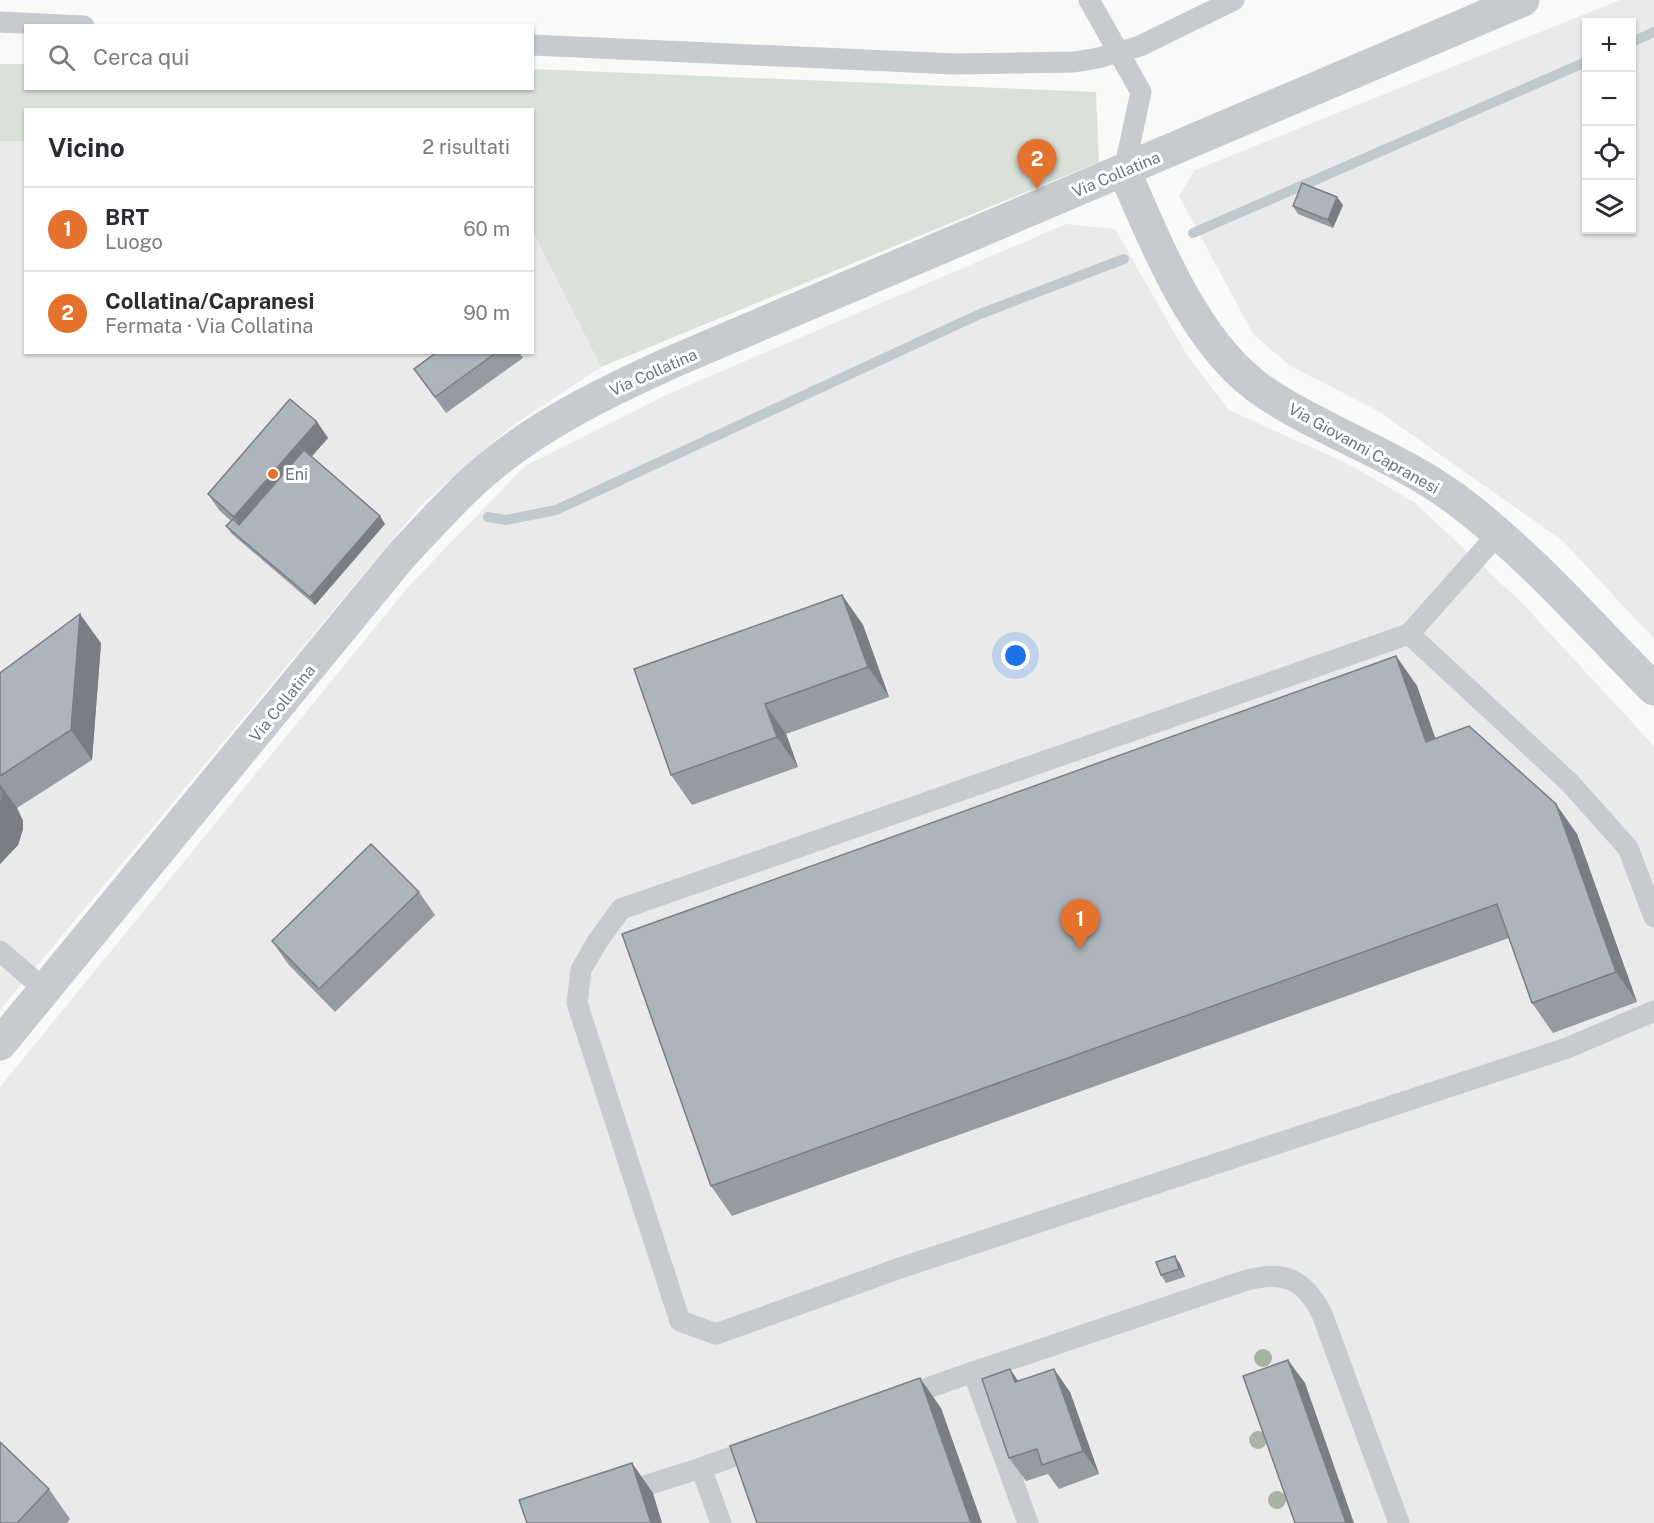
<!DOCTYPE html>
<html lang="it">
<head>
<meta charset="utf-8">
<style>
	:root { --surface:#fff; --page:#f7f7f7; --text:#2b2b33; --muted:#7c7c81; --line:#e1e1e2; --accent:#e4722d }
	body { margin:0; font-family:"Public Sans",sans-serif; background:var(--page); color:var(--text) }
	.controls { position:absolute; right:18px; top:18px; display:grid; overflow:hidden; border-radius:0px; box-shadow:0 2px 4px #0004 }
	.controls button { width:54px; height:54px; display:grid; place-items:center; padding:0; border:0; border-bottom:2px solid var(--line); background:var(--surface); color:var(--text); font:30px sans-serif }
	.you { position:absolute; left:1016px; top:656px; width:21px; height:21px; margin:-15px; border:4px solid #fff; border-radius:50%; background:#1a73e8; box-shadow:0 0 0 9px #1a73e833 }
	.badge { display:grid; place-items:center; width:39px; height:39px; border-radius:50%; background:var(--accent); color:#fff; font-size:20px; font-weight:700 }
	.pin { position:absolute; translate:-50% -50px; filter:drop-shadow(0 2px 3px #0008) }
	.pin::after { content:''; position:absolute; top:32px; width:21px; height:18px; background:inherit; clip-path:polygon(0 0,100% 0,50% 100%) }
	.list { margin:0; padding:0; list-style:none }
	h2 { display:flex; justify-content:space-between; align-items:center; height:78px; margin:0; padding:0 24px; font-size:26px }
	h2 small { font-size:20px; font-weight:400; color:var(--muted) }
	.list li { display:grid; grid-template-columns:39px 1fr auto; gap:18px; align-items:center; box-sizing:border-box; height:84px; padding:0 24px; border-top:2px solid var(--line) }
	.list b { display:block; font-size:22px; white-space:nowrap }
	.list p { margin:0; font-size:20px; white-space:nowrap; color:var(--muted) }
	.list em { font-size:20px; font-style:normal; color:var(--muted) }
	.icon { flex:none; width:33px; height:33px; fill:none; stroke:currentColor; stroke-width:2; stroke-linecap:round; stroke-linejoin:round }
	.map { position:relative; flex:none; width:1654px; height:1523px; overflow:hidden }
	.search { position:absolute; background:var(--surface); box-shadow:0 2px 4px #0004; left:24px; top:24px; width:510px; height:66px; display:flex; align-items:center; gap:15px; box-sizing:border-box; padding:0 21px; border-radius:0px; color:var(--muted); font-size:22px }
	.panel { position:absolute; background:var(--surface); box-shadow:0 2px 4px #0004; left:24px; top:108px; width:510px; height:246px; border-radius:0px }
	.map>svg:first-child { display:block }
	.built { fill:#eaeaea; fill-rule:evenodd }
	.green { fill:#dae1d8 }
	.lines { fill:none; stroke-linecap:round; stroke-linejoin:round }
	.stream { stroke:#c0c9ce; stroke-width:10 }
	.service { stroke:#c7cace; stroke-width:21 }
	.tertiary { stroke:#c7cace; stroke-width:33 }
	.tree { fill:#a8b3a6 }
	.wall { fill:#969ba2 }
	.shaded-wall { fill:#7a7e84 }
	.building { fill:#aeb4bc; stroke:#7a7e84; stroke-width:1.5 }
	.poi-dot { fill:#e4722d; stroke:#fff; stroke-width:2 }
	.labels { text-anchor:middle; stroke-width:6; stroke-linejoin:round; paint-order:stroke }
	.street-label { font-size:16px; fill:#687588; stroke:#fff }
	.poi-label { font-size:16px; fill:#687588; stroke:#fff; text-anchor:start }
</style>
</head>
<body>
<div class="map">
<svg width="1654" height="1523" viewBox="0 0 1654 1523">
	<rect width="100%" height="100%" fill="#f9f9f7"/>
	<g class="built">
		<path d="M1620,0H1654V639L1563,541L1378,411L1289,365L1253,334L1179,196L1195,170ZM1586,22H1632V230H1586Z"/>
		<path d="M0,141H25L26,352H532L533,232L601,367L512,426L422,504L0,1010Z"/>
		<path d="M1066,224L1115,229L1187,355L1229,410L1348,464L1414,502L1522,603L1654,746V1523H0V1087L409,586L525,466L666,395Z"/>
	</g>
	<path class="green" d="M0,64H25L26,88H532L533,69L1096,92L1099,162L601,367L533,232L532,110H26L25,141H0Z"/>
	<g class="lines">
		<g class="stream">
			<path d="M1632,42L1654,32"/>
			<path d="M1193,233L1586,62"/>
			<path d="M488,517L506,520L556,510L980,314L1124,259"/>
		</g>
		<g class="service">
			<path d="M1089,0L1141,92L1124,171"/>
			<path d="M0,22L84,26"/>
			<path d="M532,45L955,64L1074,62L1098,58L1140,46L1234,0"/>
			<path d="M1498,534L1409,634L621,909L597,942L581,970L577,1003L680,1321L716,1334L903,1267L1567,1048L1654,1011"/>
			<path d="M1409,634L1570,783L1628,848L1654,917"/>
			<path d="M0,951L45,990"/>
			<path d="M902,1397L973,1372"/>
			<path d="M701,1468L760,1447"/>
			<path d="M619,1494L701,1468L721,1523"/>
			<path d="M1028,1523L973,1372L1244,1281C1283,1270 1304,1278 1322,1314L1399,1523"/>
		</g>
		<g class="tertiary">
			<path d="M1124,171C1158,246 1195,347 1267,394C1328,434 1398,456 1457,500C1529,554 1590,625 1654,689"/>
			<path d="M0,1044L400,557C423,532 446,507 470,484C530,428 605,392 679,359L1523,0"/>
		</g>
	</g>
	<g class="tree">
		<circle cx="1263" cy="1358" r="9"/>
		<circle cx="1258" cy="1440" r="9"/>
		<circle cx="1277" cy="1500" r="9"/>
	</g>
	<g class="wall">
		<path d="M1343,205L1333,228L1298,214L1293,206Z"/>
		<path d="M437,352H519L523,358L446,413L414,369Z"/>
		<path d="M317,422L328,438L311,457L385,524L315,605L232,534L226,526L231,521L219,510L208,494Z"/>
		<path d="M842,595L863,625L889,697L786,734L798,767L692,805L671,775Z"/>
		<path d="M101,643L92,760L17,808L23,821V829L18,845L0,864V673Z"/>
		<path d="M1396,656L1417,686L1435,738L1577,834L1637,1002L1553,1033L1532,1003L1509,938L732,1216L711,1186Z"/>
		<path d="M419,892L435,915L335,1012L288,964L272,941Z"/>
		<path d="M1180,1264L1185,1277L1166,1283L1161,1275Z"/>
		<path d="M1018,1381L1070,1392L1099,1474L1059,1489L1048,1474L1026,1481L1009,1458Z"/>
		<path d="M49,1489L70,1519L67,1523H0Z"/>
	</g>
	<g class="shaded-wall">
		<path d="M1337,197L1343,205L1333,228L1328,220Z"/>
		<path d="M317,422L328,438L245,532L234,517Z"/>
		<path d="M380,516L385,524L315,605L310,597Z"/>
		<path d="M842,595L863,625L889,697L868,667Z"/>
		<path d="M80,614L101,643L92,760L71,730Z"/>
		<path d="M1396,656L1417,686L1447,772L1426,742Z"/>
		<path d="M765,704L786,734L798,767L777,737Z"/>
		<path d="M0,784L17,808L23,821V829L18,845L0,864Z"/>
		<path d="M1556,804L1577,834L1637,1002L1616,972Z"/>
		<path d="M1175,1256L1180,1264L1185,1277L1179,1269Z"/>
		<path d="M1288,1360L1305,1383L1354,1523H1346Z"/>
		<path d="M1010,1369L1026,1392L1015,1382Z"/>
		<path d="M1054,1369L1070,1392L1099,1474L1083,1451Z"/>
		<path d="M920,1378L941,1408L982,1523H971Z"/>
		<path d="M632,1463L653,1493L662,1523H651Z"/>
	</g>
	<g class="building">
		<path d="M1302,183L1337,197L1328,220L1293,206Z"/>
		<path d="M437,352H497L435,397L414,369Z"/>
		<path d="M290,399L317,422L234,517L208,494Z"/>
		<path d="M304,450L380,516L310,597L226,526L233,519L239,525Z"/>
		<path d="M842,595L868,667L765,704L777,737L671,775L634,669Z"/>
		<path d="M80,614L71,730L0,776V673Z"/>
		<path d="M1396,656L1426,742L1469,726L1556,804L1616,972L1532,1003L1497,904L711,1186L622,934Z"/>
		<path d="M0,786L2,791V799L0,806Z"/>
		<path d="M371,844L419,892L319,989L272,941Z"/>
		<path d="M1175,1256L1179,1269L1161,1275L1156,1262Z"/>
		<path d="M1288,1360L1346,1523H1295L1243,1376Z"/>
		<path d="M1010,1369L1015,1382L1054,1369L1083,1451L1042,1465L1037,1449L1009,1458L982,1379Z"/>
		<path d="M920,1378L971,1523H757L730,1446Z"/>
		<path d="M0,1442L49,1489L17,1523H0Z"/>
		<path d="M632,1463L651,1523H527L519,1500Z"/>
	</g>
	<circle class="poi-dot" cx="273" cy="474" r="6"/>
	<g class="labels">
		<g class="street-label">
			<text transform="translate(1116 174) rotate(-23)" y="6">Via Collatina</text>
			<text transform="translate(653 372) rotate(-24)" y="6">Via Collatina</text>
			<text transform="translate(1364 448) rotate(29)" y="6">Via Giovanni Capranesi</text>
			<text transform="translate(282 703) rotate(-51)" y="6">Via Collatina</text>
		</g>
		<g class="poi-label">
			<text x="285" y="480">Eni</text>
		</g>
	</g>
</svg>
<div class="controls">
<button>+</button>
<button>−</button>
<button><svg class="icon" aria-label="locate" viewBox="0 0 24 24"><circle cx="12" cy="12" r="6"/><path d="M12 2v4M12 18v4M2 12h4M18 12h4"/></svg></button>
<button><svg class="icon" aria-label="layers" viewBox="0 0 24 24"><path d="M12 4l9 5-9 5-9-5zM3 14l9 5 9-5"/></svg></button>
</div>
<div class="you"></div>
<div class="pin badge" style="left:1080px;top:949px">1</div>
<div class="pin badge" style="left:1037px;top:189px">2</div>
<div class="search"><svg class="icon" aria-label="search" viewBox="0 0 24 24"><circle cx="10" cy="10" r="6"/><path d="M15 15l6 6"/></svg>Cerca qui</div>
<section class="panel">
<h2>Vicino<small>2 risultati</small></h2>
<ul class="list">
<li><span class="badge">1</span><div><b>BRT</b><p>Luogo</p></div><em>60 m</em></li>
<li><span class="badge">2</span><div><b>Collatina/Capranesi</b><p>Fermata · Via Collatina</p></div><em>90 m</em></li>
</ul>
</section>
</div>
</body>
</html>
